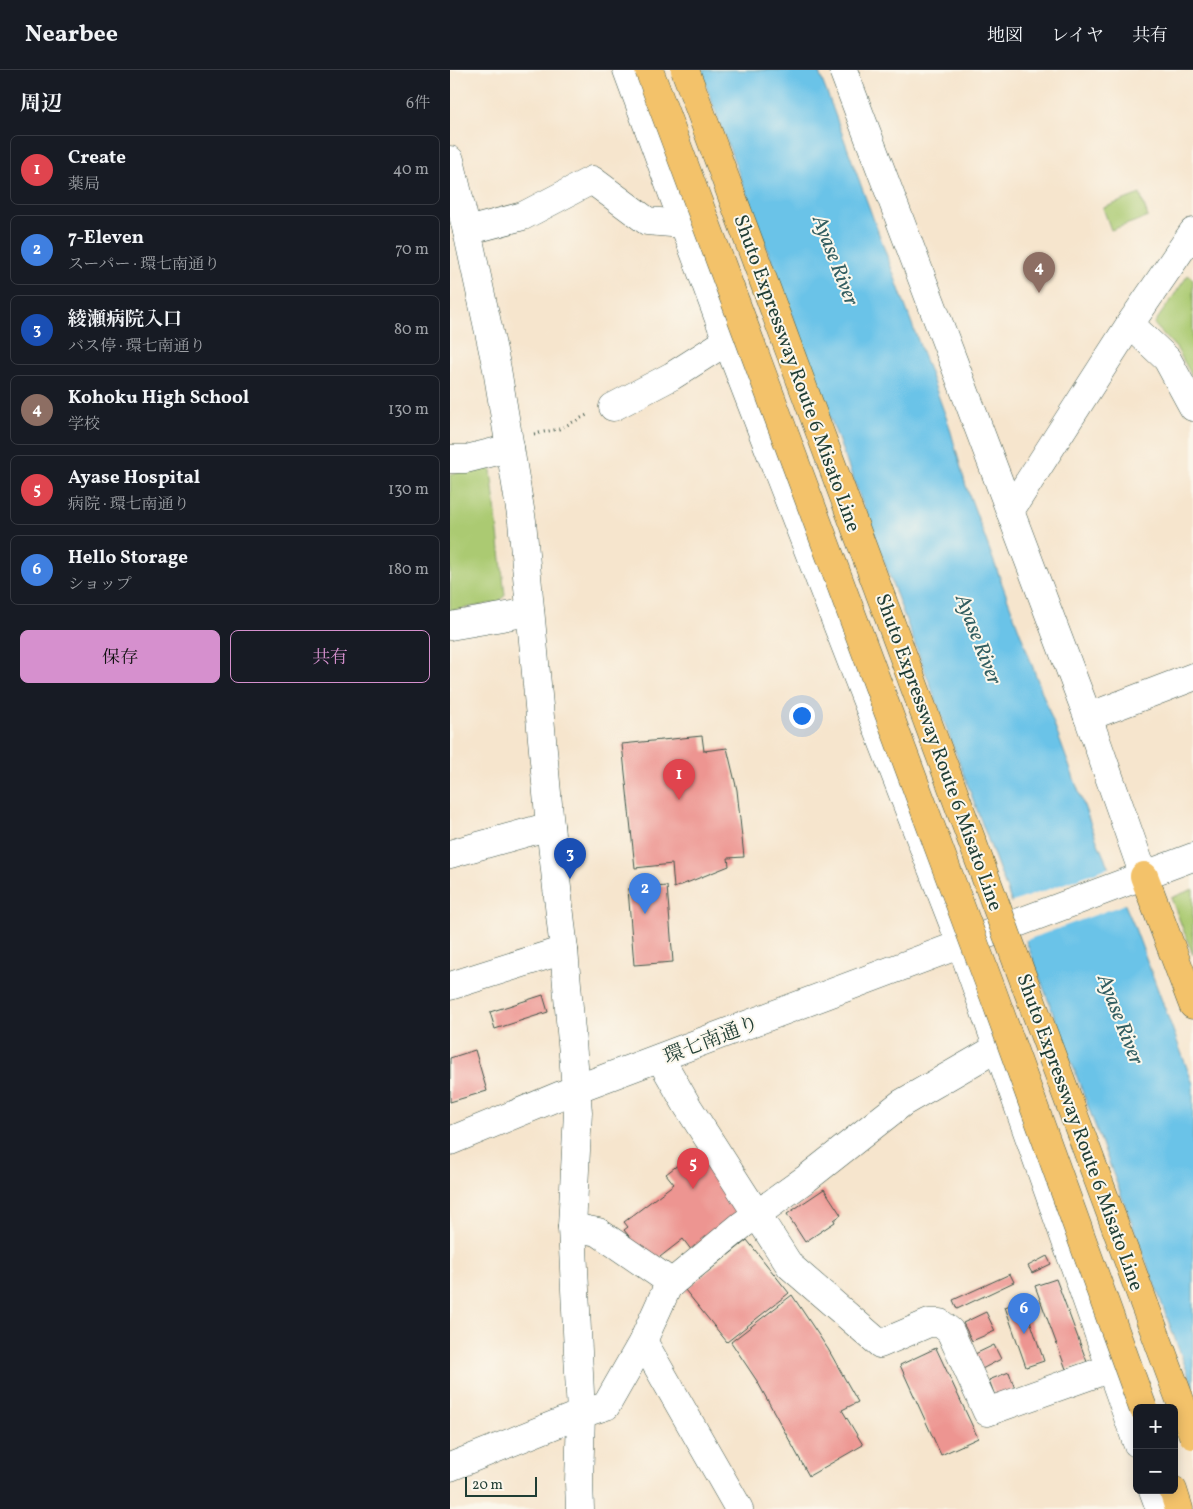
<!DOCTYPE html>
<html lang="ja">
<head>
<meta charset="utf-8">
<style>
	:root { --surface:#171b24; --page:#20242c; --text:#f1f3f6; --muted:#9ea1a6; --line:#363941; --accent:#d690ce }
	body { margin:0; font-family:Vollkorn,"Noto Serif JP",serif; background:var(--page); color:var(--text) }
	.controls { position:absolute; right:15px; bottom:15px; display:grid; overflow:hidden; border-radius:8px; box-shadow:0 2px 12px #0003 }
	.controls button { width:45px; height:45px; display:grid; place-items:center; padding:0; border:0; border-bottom:1px solid var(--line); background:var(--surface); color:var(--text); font:25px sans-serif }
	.scale { position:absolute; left:15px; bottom:12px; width:72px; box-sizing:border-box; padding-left:5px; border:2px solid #1f3d34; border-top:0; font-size:14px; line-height:18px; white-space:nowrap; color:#1f3d34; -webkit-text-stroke:4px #fbf7ec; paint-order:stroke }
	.you { position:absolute; left:351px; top:645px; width:18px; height:18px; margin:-12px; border:4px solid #fff; border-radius:50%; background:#1a73e8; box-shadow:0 0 0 8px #1a73e833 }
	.badge { display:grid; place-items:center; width:32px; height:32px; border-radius:50%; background:var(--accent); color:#fff; font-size:16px; font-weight:700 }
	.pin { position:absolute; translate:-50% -41px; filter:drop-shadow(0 1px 2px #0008) }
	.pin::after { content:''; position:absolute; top:26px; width:18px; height:15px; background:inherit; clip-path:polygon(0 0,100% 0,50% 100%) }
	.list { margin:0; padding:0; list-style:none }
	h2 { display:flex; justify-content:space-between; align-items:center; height:65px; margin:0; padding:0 20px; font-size:21px }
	h2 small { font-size:16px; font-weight:400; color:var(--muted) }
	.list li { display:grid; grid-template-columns:32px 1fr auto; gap:15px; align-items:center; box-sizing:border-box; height:70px; margin:0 10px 10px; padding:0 10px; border:1px solid var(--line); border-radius:8px }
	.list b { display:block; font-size:19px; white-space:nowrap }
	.list p { margin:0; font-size:16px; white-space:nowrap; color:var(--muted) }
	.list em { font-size:16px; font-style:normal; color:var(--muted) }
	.actions { display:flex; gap:10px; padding:15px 20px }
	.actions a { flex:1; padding:11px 0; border:1px solid var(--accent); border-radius:8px; text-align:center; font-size:18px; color:var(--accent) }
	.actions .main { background:var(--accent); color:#111 }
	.map { position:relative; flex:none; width:743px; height:1439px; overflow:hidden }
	header { display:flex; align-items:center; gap:30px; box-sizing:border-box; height:70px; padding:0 25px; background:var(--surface); border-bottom:1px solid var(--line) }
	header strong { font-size:24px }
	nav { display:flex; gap:28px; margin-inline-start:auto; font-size:18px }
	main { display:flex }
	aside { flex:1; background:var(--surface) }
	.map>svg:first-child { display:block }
	.green { fill:#abca72; stroke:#658453 }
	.water { fill:#6ac3e8; stroke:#44808e }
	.pier { fill:#f6e5cd }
	.building { fill:#ed9591 }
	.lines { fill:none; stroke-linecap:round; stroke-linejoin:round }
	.minor-casing { stroke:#3f564b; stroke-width:29 }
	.major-casing { stroke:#3f564b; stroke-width:29 }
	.highway-casing { stroke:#3f564b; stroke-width:29 }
	.path { stroke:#3f564b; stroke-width:3; stroke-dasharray:1 4; stroke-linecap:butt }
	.minor { stroke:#fff; stroke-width:28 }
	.major { stroke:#f3c26a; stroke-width:28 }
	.highway { stroke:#f3c26a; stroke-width:28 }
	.highway-bridge-casing { stroke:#3f564b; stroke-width:29; stroke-linecap:butt }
	.highway-bridge { stroke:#f3c26a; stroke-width:28 }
	.labels { text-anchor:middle; stroke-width:4; stroke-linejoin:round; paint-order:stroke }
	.street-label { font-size:20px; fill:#1f3d34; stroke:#fbf7ec }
	.water-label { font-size:21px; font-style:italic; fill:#325e61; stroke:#fbf7ec }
</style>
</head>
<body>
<header>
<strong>Nearbee</strong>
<nav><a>地図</a><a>レイヤ</a><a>共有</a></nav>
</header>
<main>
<aside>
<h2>周辺<small>6件</small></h2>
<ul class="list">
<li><span class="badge" style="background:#e0444e">1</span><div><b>Create</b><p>薬局</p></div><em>40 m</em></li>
<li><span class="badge" style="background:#3f7fe0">2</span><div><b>7-Eleven</b><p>スーパー · 環七南通り</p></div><em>70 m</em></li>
<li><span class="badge" style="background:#1a4fb4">3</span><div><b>綾瀬病院入口</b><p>バス停 · 環七南通り</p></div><em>80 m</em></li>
<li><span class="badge" style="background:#8d6e63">4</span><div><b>Kohoku High School</b><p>学校</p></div><em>130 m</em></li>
<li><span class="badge" style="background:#e0444e">5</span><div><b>Ayase Hospital</b><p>病院 · 環七南通り</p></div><em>130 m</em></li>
<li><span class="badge" style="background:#3f7fe0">6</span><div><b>Hello Storage</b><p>ショップ</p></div><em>180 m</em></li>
</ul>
<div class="actions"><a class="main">保存</a><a>共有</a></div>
</aside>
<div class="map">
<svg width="743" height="1439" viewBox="0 0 743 1439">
	<rect width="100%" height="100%" fill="#fbf7ec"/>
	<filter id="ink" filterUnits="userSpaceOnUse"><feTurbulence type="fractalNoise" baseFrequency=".02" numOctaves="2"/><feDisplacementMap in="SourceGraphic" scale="10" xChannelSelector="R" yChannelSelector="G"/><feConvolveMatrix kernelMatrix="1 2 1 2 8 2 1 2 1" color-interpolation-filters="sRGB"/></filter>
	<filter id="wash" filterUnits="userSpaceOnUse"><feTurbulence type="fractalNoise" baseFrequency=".0096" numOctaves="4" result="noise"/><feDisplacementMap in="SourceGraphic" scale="20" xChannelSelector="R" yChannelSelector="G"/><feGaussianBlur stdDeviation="1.12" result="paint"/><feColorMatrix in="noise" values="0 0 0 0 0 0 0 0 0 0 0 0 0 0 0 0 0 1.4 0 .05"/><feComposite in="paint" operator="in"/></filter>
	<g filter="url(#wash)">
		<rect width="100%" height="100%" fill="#f6e5cd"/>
		<g class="green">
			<path d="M690,124L698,147L661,160L653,138Z"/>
			<path d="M738,205L743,209V308L727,279L704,254Z"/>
			<path d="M36,396L41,400L55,525L49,532L0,541V404Z"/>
			<path d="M743,819V885L721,828Z"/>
		</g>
		<path class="water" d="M250,0H368L379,28L499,355L516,416L647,771L683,853L743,1014V1317Z"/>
		<path class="pier" d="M660,797L678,833L574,871L560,833Z"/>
		<g id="blocks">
			<g class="building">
				<path d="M252,666L254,681L277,678L287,720L294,787L278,788L279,796L224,818L222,794L185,798L172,674Z"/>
				<path d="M217,816L223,892L184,895L178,819Z"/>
				<path d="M93,925L98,942L45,959L40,942Z"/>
				<path d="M25,980L37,1021L0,1032V988Z"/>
				<path d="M237,1088L244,1097L255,1089L297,1144L245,1185L233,1169L201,1194L174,1160L178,1157L174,1152L224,1114L216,1104Z"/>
				<path d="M374,1119L391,1145L384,1150L385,1152L355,1172L337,1144Z"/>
				<path d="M297,1170L339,1223L277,1272L235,1220Z"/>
				<path d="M597,1186L601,1194L582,1203L578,1196Z"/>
				<path d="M560,1204L564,1212L507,1239L503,1230Z"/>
				<path d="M606,1209L637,1292L616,1299L585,1216Z"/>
				<path d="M342,1225L378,1279L408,1332L392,1340L413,1375L359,1406L307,1311L281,1272Z"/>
				<path d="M573,1230L594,1291L576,1297L555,1237Z"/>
				<path d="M536,1242L545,1261L522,1271L513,1253Z"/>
				<path d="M544,1275L551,1289L532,1299L525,1284Z"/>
				<path d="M486,1278L528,1368L491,1385L450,1295Z"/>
				<path d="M559,1302L565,1319L545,1326L539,1310Z"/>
			</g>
		</g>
	</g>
	<g filter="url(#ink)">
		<use href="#blocks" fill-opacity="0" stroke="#3f564b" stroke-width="1"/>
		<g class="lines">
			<defs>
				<g id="minor">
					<path d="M177,0L277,271L511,874L687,1373"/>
					<path d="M393,0L638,647L694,806"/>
					<path d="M0,90L19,170L47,299L72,451L100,756L114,880L128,1042L122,1157L131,1344L129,1412L130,1439"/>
					<path d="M17,161L73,146L142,110L197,151L234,154"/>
					<path d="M680,254L717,289L743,337"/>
					<path d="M163,337L222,306L277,271"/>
					<path d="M0,389H16L60,378"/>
					<path d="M560,441L680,254L743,162"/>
					<path d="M0,556L80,542"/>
					<path d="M638,647L743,607"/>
					<path d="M0,784L100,756"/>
					<path d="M0,916L114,880"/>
					<path d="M210,988L238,1037L340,1196L430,1274L479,1253H490L500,1261L537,1342L661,1298"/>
					<path d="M0,1071L126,1019L743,787"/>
					<path d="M122,1157L148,1162L222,1213"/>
					<path d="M193,1271L289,1439"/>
					<path d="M0,1397L131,1344L156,1336L193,1271L218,1216L292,1155L357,1108L452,1033L547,978"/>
					<path d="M703,1420L710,1439"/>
				</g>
				<path id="major" d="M694,806L743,935"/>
				<path id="highway" d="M723,1420L729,1439"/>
			</defs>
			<use href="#minor" class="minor-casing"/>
			<use href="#major" class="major-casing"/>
			<use href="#highway" class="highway-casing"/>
			<path class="path" d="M84,364L109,359L139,344"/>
			<use href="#minor" class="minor"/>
			<use href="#major" class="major"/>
			<use href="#highway" class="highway"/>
			<defs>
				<g id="highway-bridge">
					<path d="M199,0L544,926L693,1338"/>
					<path d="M235,0L743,1365"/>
				</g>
			</defs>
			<use href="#highway-bridge" class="highway-bridge-casing"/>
			<use href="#highway-bridge" class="highway-bridge"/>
		</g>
	</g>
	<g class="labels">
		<g class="street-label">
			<text transform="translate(348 303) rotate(70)" y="7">Shuto Expressway Route 6 Misato Line</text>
			<text transform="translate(490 682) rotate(70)" y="7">Shuto Expressway Route 6 Misato Line</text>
			<text transform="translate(261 969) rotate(-21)" y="7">環七南通り</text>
			<text transform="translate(631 1062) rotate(70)" y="7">Shuto Expressway Route 6 Misato Line</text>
		</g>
		<g class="water-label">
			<text transform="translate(386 190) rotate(69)" y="7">Ayase River</text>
			<text transform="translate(529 569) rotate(69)" y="7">Ayase River</text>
			<text transform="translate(671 949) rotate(69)" y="7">Ayase River</text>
		</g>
	</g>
</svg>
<div class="controls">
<button>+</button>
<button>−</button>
</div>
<div class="scale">20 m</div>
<div class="you"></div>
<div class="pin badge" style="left:229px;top:730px;background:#e0444e">1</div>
<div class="pin badge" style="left:195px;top:844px;background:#3f7fe0">2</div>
<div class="pin badge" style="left:120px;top:809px;background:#1a4fb4">3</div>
<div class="pin badge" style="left:589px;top:223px;background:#8d6e63">4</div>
<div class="pin badge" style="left:243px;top:1119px;background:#e0444e">5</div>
<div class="pin badge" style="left:574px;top:1264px;background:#3f7fe0">6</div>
</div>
</main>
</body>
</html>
